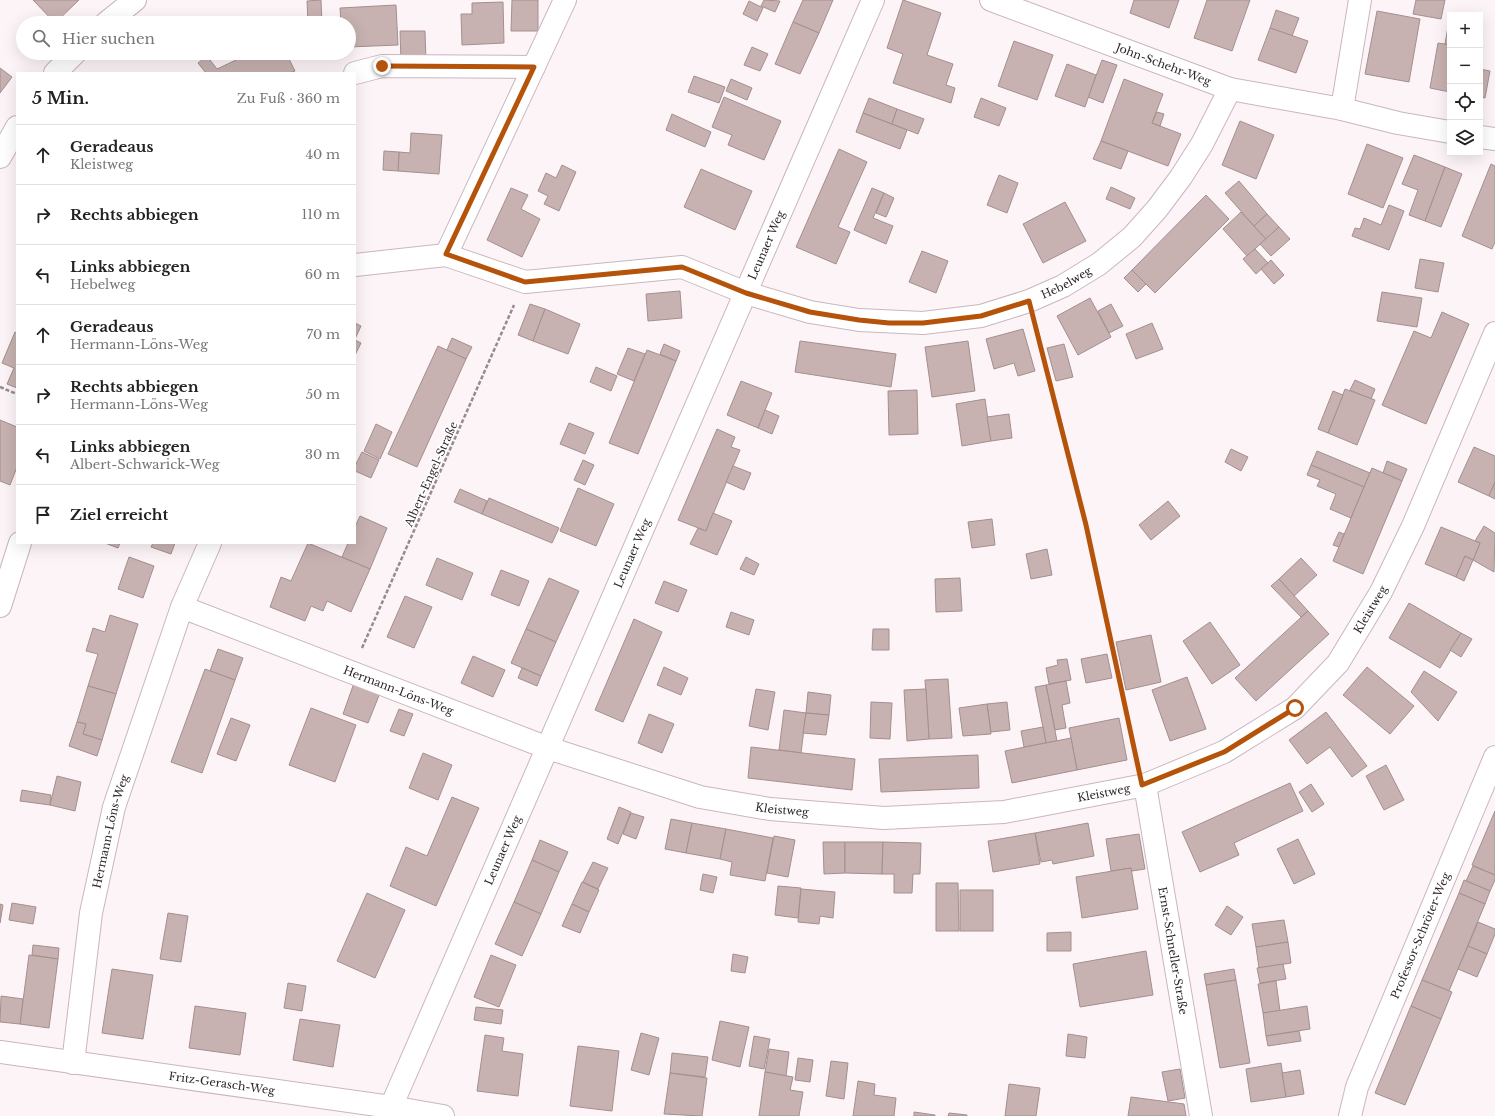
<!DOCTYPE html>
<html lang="de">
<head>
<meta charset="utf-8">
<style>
	:root { --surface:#fff; --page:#f2f2f2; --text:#222; --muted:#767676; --line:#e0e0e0 }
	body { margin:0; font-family:"Libre Baskerville",serif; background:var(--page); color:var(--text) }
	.controls { position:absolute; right:12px; top:12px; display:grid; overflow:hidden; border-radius:0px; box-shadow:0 4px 16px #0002 }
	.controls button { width:36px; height:36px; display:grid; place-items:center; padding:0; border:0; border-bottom:1px solid var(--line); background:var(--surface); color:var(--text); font:20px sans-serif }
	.stop { position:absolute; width:12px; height:12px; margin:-9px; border:3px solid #b45309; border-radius:50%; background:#fff }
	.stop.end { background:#b45309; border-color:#fff; box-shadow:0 1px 4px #0008 }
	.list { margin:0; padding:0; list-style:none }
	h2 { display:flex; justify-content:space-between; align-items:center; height:52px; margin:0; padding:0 16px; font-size:17px }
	h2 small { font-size:13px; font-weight:400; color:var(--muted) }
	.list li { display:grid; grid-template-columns:26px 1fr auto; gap:12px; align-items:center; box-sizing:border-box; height:60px; padding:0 16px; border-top:1px solid var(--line) }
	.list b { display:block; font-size:15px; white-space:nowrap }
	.list p { margin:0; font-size:13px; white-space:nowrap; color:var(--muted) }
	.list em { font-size:13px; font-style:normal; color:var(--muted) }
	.icon { flex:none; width:22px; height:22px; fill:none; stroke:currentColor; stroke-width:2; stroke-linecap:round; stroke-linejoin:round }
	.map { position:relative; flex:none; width:1495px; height:1116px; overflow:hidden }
	.search { position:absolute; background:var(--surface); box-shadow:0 4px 16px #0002; left:16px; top:16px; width:340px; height:44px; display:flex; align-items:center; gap:10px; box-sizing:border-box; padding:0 14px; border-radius:22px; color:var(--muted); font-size:15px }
	.panel { position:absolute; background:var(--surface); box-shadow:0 4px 16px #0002; left:16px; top:72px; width:340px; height:472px; border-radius:0px }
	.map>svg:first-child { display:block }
	.building { fill:#c7b1b1; stroke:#a48f8f }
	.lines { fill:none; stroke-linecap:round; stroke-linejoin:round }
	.minor-casing { stroke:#cab6bf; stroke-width:24 }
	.path { stroke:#948c90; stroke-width:2.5; stroke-dasharray:4 2; stroke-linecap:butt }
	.minor { stroke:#fff; stroke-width:22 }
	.route { stroke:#b45309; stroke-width:5 }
	.labels { text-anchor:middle; stroke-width:3; stroke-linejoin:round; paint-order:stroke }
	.street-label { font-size:11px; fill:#2e272a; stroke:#fff }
</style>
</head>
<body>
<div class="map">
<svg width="1495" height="1116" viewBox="0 0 1495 1116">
	<rect width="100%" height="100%" fill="#fdf4f8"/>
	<g class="building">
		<path d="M33,0H79L55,23Z"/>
		<path d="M321,0L322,23H308L307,1Z"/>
		<path d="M512,0H538V31H511Z"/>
		<path d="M764,0L780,1L775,12L761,6Z"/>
		<path d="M803,0H833L819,33L793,22Z"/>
		<path d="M903,0L941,13L927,55L953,64L946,85L955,88L951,103L893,83L903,54L887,48Z"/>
		<path d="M1134,0H1179L1169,28L1130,13Z"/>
		<path d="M1207,0H1250L1232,51L1194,38Z"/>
		<path d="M1416,0H1445L1441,19L1413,14Z"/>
		<path d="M749,1L763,8L757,21L743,14Z"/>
		<path d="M503,2L504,43L462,45L461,14H472V3Z"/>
		<path d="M396,5L398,45L349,47V23H341L340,8Z"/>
		<path d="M1276,10L1299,18L1292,36L1270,28Z"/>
		<path d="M1377,11L1420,19L1409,82L1365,74Z"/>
		<path d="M1449,21H1450V45L1445,44Z"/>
		<path d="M793,22L819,33L800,74L775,64Z"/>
		<path d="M1270,28L1308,41L1296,73L1258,60Z"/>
		<path d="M400,31H425L426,63H401Z"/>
		<path d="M1014,41L1053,55L1037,100L998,86Z"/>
		<path d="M1438,43L1450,45V92L1430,88Z"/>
		<path d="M752,47L768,54L760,71L744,65Z"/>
		<path d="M237,53H286L295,71L290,73H206L198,63L207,56L217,69L236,60L233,55Z"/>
		<path d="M1102,60L1117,65L1103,103L1088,97Z"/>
		<path d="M1067,64L1096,75L1085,107L1055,96Z"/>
		<path d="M0,68L12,77L0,93Z"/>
		<path d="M1480,69L1490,71L1485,98L1480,97Z"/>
		<path d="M694,76L725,87L719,103L688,92Z"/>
		<path d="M731,79L752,88L747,100L726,91Z"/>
		<path d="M1124,79L1163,94L1152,123L1181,134L1168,166L1101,141Z"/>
		<path d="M724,97L781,121L764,160L728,145L732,135L712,127Z"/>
		<path d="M869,98L897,109L892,124L863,113Z"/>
		<path d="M981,98L1006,108L999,126L974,117Z"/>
		<path d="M897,109L924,119L918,134L892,124Z"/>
		<path d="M1157,112L1164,114L1160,126L1152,123Z"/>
		<path d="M863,113L907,130L900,149L856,132Z"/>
		<path d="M672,114L711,132L705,147L666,130Z"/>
		<path d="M1240,121L1274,135L1256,179L1222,165Z"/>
		<path d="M411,133L442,135L439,174L398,171L399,152L410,153Z"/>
		<path d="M1101,141L1128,151L1121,169L1093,159Z"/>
		<path d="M1367,144L1403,158L1383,208L1348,194Z"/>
		<path d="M839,149L867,162L838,227L850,232L836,264L796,247Z"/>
		<path d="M384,151L399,152L398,171L383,170Z"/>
		<path d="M1414,155L1445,167L1425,221L1409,215L1418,190L1402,184Z"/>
		<path d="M1491,164L1495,166V242L1492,249L1462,236Z"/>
		<path d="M562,165L576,172L559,211L544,204L548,196L538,191L546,173L556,178Z"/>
		<path d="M1445,167L1462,174L1441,227L1425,221Z"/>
		<path d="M701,169L752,191L735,230L684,207Z"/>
		<path d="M999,175L1018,183L1007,213L987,205Z"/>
		<path d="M1239,181L1267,214L1254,226L1225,193Z"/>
		<path d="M1111,187L1135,198L1130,209L1106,199Z"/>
		<path d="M511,188L528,195L521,209L540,219L522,257L487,240Z"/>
		<path d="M872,188L884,193L873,218L893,226L886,244L854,230Z"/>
		<path d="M884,193L894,198L886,217L876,213Z"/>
		<path d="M1206,195L1229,219L1155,293L1132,270Z"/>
		<path d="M1065,202L1086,241L1043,263L1023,224Z"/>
		<path d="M1389,205L1404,211L1389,250L1352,236L1355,228L1360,229L1364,218L1381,225Z"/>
		<path d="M1241,212L1266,239L1247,256L1223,229Z"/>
		<path d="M1267,214L1279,227L1266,239L1254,226Z"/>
		<path d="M1279,227L1290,239L1271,256L1260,244Z"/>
		<path d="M1255,249L1268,263L1256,274L1243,259Z"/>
		<path d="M922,251L948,261L936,293L909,282Z"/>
		<path d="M1420,259L1444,263L1438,292L1415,288Z"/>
		<path d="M1271,260L1284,275L1274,284L1261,269Z"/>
		<path d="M1132,270L1146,284L1138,292L1124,278Z"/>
		<path d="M680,291L682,318L648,321L646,294Z"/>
		<path d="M1382,292L1422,298L1417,327L1377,321Z"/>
		<path d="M1090,298L1111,337L1078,355L1057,316Z"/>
		<path d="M530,304L545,309L533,341L518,335Z"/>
		<path d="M1111,304L1123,326L1109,333L1098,311Z"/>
		<path d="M545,309L580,324L568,354L533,341Z"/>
		<path d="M1442,312L1469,324L1426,424L1382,405L1414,331L1431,338Z"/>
		<path d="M355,323L361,326L355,339Z"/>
		<path d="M1152,323L1163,349L1136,359L1126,334Z"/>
		<path d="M1023,329L1035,371L1018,376L1014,363L994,369L986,339Z"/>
		<path d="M15,332L17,333V388L7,384L14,368L2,363Z"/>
		<path d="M452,338L472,347L466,359L447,350Z"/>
		<path d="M355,340L361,343L355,355Z"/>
		<path d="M800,341L896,354L891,387L795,372Z"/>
		<path d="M968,341L975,391L932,397L925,347Z"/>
		<path d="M664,344L680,351L676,361L660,354Z"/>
		<path d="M1064,344L1073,377L1056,381L1047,348Z"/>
		<path d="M438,346L466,359L417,467L388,454Z"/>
		<path d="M628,348L645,354L634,381L617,374Z"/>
		<path d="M647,350L676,361L638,454L609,443Z"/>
		<path d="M596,367L617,376L611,391L590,382Z"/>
		<path d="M1355,380L1375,389L1371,399L1350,390Z"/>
		<path d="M741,381L772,393L758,428L727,415Z"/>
		<path d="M1345,389L1375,400L1357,445L1328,433Z"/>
		<path d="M917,390L918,434L889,435L888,391Z"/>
		<path d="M1333,391L1343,395L1328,433L1318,429Z"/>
		<path d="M985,399L991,441L962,446L956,404Z"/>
		<path d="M765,410L779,416L772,434L758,428Z"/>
		<path d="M1009,414L1012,438L991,441L987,417Z"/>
		<path d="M0,420L17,427V467L10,485L0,481Z"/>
		<path d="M569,423L594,433L585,454L560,444Z"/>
		<path d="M376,424L392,432L380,459L364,451Z"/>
		<path d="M717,429L735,437L731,447L740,450L706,531L678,520Z"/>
		<path d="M1474,447L1495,456V482L1489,496L1458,482Z"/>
		<path d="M1231,449L1248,457L1241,471L1225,462Z"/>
		<path d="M1317,451L1370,473L1364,487L1311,465Z"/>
		<path d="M362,452L379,460L371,478L355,471V466Z"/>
		<path d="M583,460L594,465L585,485L574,480Z"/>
		<path d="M1387,461L1407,469L1402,481L1383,473Z"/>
		<path d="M1311,465L1364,487L1351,518L1330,509L1336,494L1317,486L1320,480L1307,475Z"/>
		<path d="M733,466L751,473L744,490L726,482Z"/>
		<path d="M1372,468L1402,481L1363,574L1333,561Z"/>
		<path d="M1495,482V499L1489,496Z"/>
		<path d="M578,488L614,504L596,546L560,531Z"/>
		<path d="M460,489L487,501L482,514L454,502Z"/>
		<path d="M489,498L559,528L552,543L482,514Z"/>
		<path d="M1168,501L1180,516L1151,540L1139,525Z"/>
		<path d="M713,513L732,521L717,555L690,544L698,528L706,531Z"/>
		<path d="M360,516L387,528L370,569L342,557L348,543H355V527Z"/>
		<path d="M992,519L995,545L972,548L968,522Z"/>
		<path d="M1484,526L1495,533L1494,572L1473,560L1480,543L1475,541Z"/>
		<path d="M1441,527L1480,543L1473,560L1465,556L1456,577L1425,564Z"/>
		<path d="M1339,532L1344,534L1339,547L1333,545Z"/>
		<path d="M105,543H120L118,548Z"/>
		<path d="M153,543H175L171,554L151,547Z"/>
		<path d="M308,543L370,569L351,612L327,601L323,611L311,606L305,621L270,607L281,577L291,581Z"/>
		<path d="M1047,549L1052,575L1031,579L1026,554Z"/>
		<path d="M1465,556L1473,560L1464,581L1456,577Z"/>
		<path d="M129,557L154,566L143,598L118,589Z"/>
		<path d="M746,557L759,564L754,575L740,569Z"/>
		<path d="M437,558L473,573L462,600L426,585Z"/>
		<path d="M1301,558L1317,575L1294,596L1279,579Z"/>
		<path d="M501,570L529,581L519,606L491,595Z"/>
		<path d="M549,578L579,591L556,642L526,629Z"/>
		<path d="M960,578L962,611L936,612L935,579Z"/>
		<path d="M1279,579L1308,611L1301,617L1271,586Z"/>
		<path d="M664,581L687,590L678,612L655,603Z"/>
		<path d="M405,596L432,607L414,648L387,637Z"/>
		<path d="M1409,603L1461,633L1440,668L1389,638Z"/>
		<path d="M1308,611L1329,634L1256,701L1235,678Z"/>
		<path d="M731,612L754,620L749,635L726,627Z"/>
		<path d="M110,615L138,624L116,694L88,686L98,654L86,651L93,628L105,632Z"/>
		<path d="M634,619L662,632L623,722L595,710Z"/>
		<path d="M1210,622L1240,665L1212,684L1183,641Z"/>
		<path d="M526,629L556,642L541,676L511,663Z"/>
		<path d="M873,629H889V650H872Z"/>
		<path d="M1461,633L1472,639L1461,657L1450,650Z"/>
		<path d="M1151,635L1161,682L1126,690L1116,642Z"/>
		<path d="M218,649L243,658L235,680L210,671Z"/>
		<path d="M1107,654L1112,678L1086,683L1081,659Z"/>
		<path d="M473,656L505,670L493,697L461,683Z"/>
		<path d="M1067,659L1071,680L1049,684L1046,668L1058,665L1057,660Z"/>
		<path d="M664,667L688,678L681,695L657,685Z"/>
		<path d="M1367,667L1414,706L1390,734L1343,695Z"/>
		<path d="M522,668L541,676L537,686L518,678Z"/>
		<path d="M205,669L235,680L202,773L171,762Z"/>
		<path d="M1424,671L1457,692L1438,721L1411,692Z"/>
		<path d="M1187,677L1206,729L1170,741L1152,690Z"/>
		<path d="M948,679L952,738L929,739L925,680Z"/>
		<path d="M1066,681L1070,703L1062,705L1066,728L1055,730L1046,685Z"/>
		<path d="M354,683L380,693L368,723L343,714Z"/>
		<path d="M1046,685L1057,741L1046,743L1035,687Z"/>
		<path d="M88,686L116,694L102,740L83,734L86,724L77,722Z"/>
		<path d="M756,689L775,692L768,730L749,726Z"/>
		<path d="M926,689L929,739L907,741L904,690Z"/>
		<path d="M808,692L831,695L829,715L806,713Z"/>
		<path d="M871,702L892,703L890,739L870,738Z"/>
		<path d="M1007,702L1010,730L991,732L987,704Z"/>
		<path d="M987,704L991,734L963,736L959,708Z"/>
		<path d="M311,708L356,725L335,782L289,765Z"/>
		<path d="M399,709L413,714L404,736L390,731Z"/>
		<path d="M784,710L806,713L801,753L779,750Z"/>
		<path d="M1326,712L1367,766L1352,777L1330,747L1307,764L1289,740Z"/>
		<path d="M806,713L829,715L826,735L803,733Z"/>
		<path d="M649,714L674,724L662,753L638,743Z"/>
		<path d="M231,718L250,725L236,761L217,754Z"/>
		<path d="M1119,718L1127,760L1077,770L1069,728Z"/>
		<path d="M77,722L86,724L83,734L102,740L97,756L69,746Z"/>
		<path d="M1043,727L1046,743L1024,747L1021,731Z"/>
		<path d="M1071,738L1077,770L1012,783L1005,751Z"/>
		<path d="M751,747L855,759L852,790L748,778Z"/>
		<path d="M423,753L452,765L438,800L409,788Z"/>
		<path d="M978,755L979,788L881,792L879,759Z"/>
		<path d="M1386,765L1404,800L1384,810L1366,776Z"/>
		<path d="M57,776L81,782L75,811L50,805Z"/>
		<path d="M1290,783L1303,811L1234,843L1239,855L1200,872L1182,832Z"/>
		<path d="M1311,784L1324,804L1312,812L1299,792Z"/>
		<path d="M22,790L51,795L50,805L20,801Z"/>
		<path d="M452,797L479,808L436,906L390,886L406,847L427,856Z"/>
		<path d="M619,807L631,812L618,844L607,839Z"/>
		<path d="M1495,811V875L1472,865Z"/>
		<path d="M631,813L644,817L636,839L623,834Z"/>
		<path d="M671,819L692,823L686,853L665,849Z"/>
		<path d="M692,823L726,829L720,859L686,853Z"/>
		<path d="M1088,823L1094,856L1053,864L1052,860L1041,862L1035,833Z"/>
		<path d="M726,829L773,838L765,881L730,875L732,862L720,859Z"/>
		<path d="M1035,833L1040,864L993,872L988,841Z"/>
		<path d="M1139,834L1145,869L1132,871L1131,868L1111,871L1106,839Z"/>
		<path d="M774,836L795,840L788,877L767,873Z"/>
		<path d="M1298,839L1315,874L1294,884L1277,849Z"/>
		<path d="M540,840L568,852L559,872L532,860Z"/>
		<path d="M823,842H845V873L824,874Z"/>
		<path d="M845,842H883L882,874L845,873Z"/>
		<path d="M883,842L921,843L920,874H913L912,893H894V874H882Z"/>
		<path d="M532,860L559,872L541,914L514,902Z"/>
		<path d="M593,862L608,868L598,889L583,882Z"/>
		<path d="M1473,866L1495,875V880L1490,891L1466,881Z"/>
		<path d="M1131,868L1138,909L1082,918L1076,877Z"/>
		<path d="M703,874L717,877L713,893L700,890Z"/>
		<path d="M1464,880L1490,891L1485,904L1459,893Z"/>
		<path d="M582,882L599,890L589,912L572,904Z"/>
		<path d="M936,883H958L959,931H936Z"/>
		<path d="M778,886L801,888L798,918L775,915Z"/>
		<path d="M801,889L835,892L833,918L820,916L819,924L798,922Z"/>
		<rect x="960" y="890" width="33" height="41"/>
		<path d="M367,893L405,910L375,978L337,961Z"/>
		<path d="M1459,893L1485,904L1449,991L1422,980Z"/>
		<path d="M514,902L541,914L522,956L495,944Z"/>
		<path d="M12,903L36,907L33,924L9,920Z"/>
		<path d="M0,904L3,905L0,923Z"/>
		<path d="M572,904L589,912L580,933L562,926Z"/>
		<path d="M1227,906L1243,917L1231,935L1215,925Z"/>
		<path d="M168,913L188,916L181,962L160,959Z"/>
		<path d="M1284,920L1288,942L1256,947L1252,924Z"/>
		<path d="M1478,922L1495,929V934L1487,954L1468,946Z"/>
		<path d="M1071,932V951H1047V933Z"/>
		<path d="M1288,942L1291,963L1259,968L1256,947Z"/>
		<path d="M33,945L59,948L58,959L32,955Z"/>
		<path d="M1468,946L1487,954L1477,977L1458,969Z"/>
		<path d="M1146,951L1153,995L1080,1007L1073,964Z"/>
		<path d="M733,954L748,957L745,973L731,971Z"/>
		<path d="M29,955L58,959L49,1028L20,1024Z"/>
		<path d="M491,955L516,965L499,1007L474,997Z"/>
		<path d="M1283,964L1286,979L1260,983L1257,968Z"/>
		<path d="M112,969L153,975L143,1039L102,1033Z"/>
		<path d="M1234,969L1236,980L1206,985L1204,974Z"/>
		<path d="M1236,980L1250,1063L1220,1068L1206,985Z"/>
		<path d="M1422,980L1452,992L1441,1019L1411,1006Z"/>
		<path d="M1276,981L1280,1011L1263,1013L1258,984Z"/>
		<path d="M288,983L306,986L302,1011L284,1008Z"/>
		<path d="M1,996L23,999L20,1024L0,1022Z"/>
		<path d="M195,1006L246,1013L240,1055L189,1048Z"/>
		<path d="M1307,1006L1310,1029L1266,1036L1263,1013Z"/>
		<path d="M1411,1006L1441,1019L1405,1105L1375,1093Z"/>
		<path d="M476,1007L503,1010L501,1024L474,1020Z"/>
		<path d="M300,1019L340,1025L333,1067L293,1060Z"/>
		<path d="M720,1021L749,1027L740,1067L712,1060Z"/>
		<path d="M1299,1031L1301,1041L1268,1046L1266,1036Z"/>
		<path d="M641,1033L659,1038L649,1075L631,1070Z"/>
		<path d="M1068,1034L1087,1037L1085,1058L1066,1056Z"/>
		<path d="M485,1035L504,1038L502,1051L523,1054L518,1096L477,1091Z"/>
		<path d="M754,1036L770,1039L764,1069L749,1066Z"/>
		<path d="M578,1046L619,1051L612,1111L570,1106Z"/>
		<path d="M769,1049L789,1052L786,1076L765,1072Z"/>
		<path d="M672,1053L708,1057L705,1077L670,1073Z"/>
		<path d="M798,1058L813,1060L810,1082L795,1080Z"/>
		<path d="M831,1061L848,1063L844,1099L826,1096Z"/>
		<path d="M1281,1063L1286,1097L1251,1102L1246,1069Z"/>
		<path d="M1180,1069L1185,1098L1168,1101L1162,1072Z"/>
		<path d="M1300,1070L1304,1094L1286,1097L1282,1073Z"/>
		<path d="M765,1072L793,1077L790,1090L803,1092L799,1116H759Z"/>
		<path d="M670,1073L707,1078L702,1116L664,1114Z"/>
		<path d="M858,1081L875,1084L874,1095L896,1098L894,1116H853Z"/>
		<path d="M1009,1084L1040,1088L1036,1116H1005Z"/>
		<path d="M1131,1097L1184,1104L1186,1116H1128Z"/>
		<path d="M914,1112L935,1115V1116H914Z"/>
		<path d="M949,1113L967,1115V1116H948Z"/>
	</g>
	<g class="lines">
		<defs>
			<g id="minor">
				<path id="s1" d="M991,0L1230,89L1342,109L1398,123L1450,132"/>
				<path d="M106,23L135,0"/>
				<path d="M55,73L75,53"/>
				<path d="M355,73L382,66L534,67"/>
				<path d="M1342,109L1360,0"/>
				<path d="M1480,137L1495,139"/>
				<path d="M0,157L17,127"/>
				<path id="s2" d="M446,255L525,282L682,267L746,293L810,312L859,320L923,323L981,316L1029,301L1063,286L1099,264L1132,237L1157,209L1181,177L1202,144L1230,89"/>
				<path d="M355,265L446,255L565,0"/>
				<path d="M0,606L20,543"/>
				<path id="s3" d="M182,607L548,748L700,797L770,809L884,818L1004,812L1145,785L1224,752L1295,708L1338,663L1381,592L1413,526L1495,333"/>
				<path id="s4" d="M1145,785L1201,1116"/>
				<path id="s5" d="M0,1052L391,1107L443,1116"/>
				<path id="s6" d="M73,1063L91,913L114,807L182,607L210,543"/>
				<path id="s7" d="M391,1107L873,0"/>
				<path id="s8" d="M1350,1116L1357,1087L1495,757"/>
			</g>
		</defs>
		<use href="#minor" class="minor-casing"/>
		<g class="path">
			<path d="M1036,326L1086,525L1136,760"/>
			<path d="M0,387L17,394"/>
			<path d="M362,648L514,305"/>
		</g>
		<use href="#minor" class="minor"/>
	</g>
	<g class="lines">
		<path class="route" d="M382,66L534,67L446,254L525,282L682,267L746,293L810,312L859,320L889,323H923L981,316L1029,301L1086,525L1142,785L1224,752L1295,708"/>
	</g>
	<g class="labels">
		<g class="street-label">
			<text dy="4" stroke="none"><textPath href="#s1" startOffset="184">John-Schehr-Weg</textPath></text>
			<text dy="4" stroke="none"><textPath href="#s7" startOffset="940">Leunaer Weg</textPath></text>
			<text dy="4" stroke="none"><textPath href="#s2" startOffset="641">Hebelweg</textPath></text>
			<text transform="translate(431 474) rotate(-66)" y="4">Albert-Engel-Straße</text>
			<text dy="4" stroke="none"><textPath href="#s7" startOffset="604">Leunaer Weg</textPath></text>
			<text dy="4" stroke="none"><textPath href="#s3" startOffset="1295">Kleistweg</textPath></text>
			<text dy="4" stroke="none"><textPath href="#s3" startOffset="232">Hermann-Löns-Weg</textPath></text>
			<text dy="4" stroke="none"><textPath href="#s3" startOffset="959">Kleistweg</textPath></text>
			<text dy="4" stroke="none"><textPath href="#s3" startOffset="635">Kleistweg</textPath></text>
			<text dy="4" stroke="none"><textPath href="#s6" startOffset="235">Hermann-Löns-Weg</textPath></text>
			<text dy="4" stroke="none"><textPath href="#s7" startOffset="280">Leunaer Weg</textPath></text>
			<text dy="4" stroke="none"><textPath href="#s8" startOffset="194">Professor-Schröter-Weg</textPath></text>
			<text dy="4" stroke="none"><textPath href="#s4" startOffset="168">Ernst-Schneller-Straße</textPath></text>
			<text dy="4" stroke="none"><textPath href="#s5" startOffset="224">Fritz-Gerasch-Weg</textPath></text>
		</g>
	</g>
</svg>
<div class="controls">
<button>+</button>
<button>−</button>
<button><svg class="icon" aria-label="locate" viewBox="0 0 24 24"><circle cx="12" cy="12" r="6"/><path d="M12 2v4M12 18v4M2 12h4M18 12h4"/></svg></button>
<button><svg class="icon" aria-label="layers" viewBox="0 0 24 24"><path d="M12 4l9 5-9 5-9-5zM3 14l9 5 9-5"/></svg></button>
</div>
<div class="stop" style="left:1295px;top:708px"></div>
<div class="stop end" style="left:382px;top:66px"></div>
<div class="search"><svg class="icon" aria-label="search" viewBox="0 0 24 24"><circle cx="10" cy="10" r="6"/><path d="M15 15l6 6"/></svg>Hier suchen</div>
<section class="panel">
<h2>5 Min.<small>Zu Fuß · 360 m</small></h2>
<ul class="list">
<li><svg class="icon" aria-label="ahead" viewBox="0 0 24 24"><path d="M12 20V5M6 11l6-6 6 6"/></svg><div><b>Geradeaus</b><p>Kleistweg</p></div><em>40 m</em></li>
<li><svg class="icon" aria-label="right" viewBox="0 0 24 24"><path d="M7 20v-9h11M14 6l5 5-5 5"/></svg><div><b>Rechts abbiegen</b></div><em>110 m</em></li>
<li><svg class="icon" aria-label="left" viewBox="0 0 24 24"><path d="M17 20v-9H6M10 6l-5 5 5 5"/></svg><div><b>Links abbiegen</b><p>Hebelweg</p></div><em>60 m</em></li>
<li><svg class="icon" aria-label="ahead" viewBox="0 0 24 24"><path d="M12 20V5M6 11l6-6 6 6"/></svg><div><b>Geradeaus</b><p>Hermann-Löns-Weg</p></div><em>70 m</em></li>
<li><svg class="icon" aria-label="right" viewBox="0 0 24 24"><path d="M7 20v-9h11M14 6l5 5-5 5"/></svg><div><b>Rechts abbiegen</b><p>Hermann-Löns-Weg</p></div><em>50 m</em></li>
<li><svg class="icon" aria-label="left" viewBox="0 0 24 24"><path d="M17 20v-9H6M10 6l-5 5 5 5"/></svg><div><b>Links abbiegen</b><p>Albert-Schwarick-Weg</p></div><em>30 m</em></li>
<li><svg class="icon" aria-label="arrive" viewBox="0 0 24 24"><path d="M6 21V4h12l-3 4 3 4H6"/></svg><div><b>Ziel erreicht</b></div></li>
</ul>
</section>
</div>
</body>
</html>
